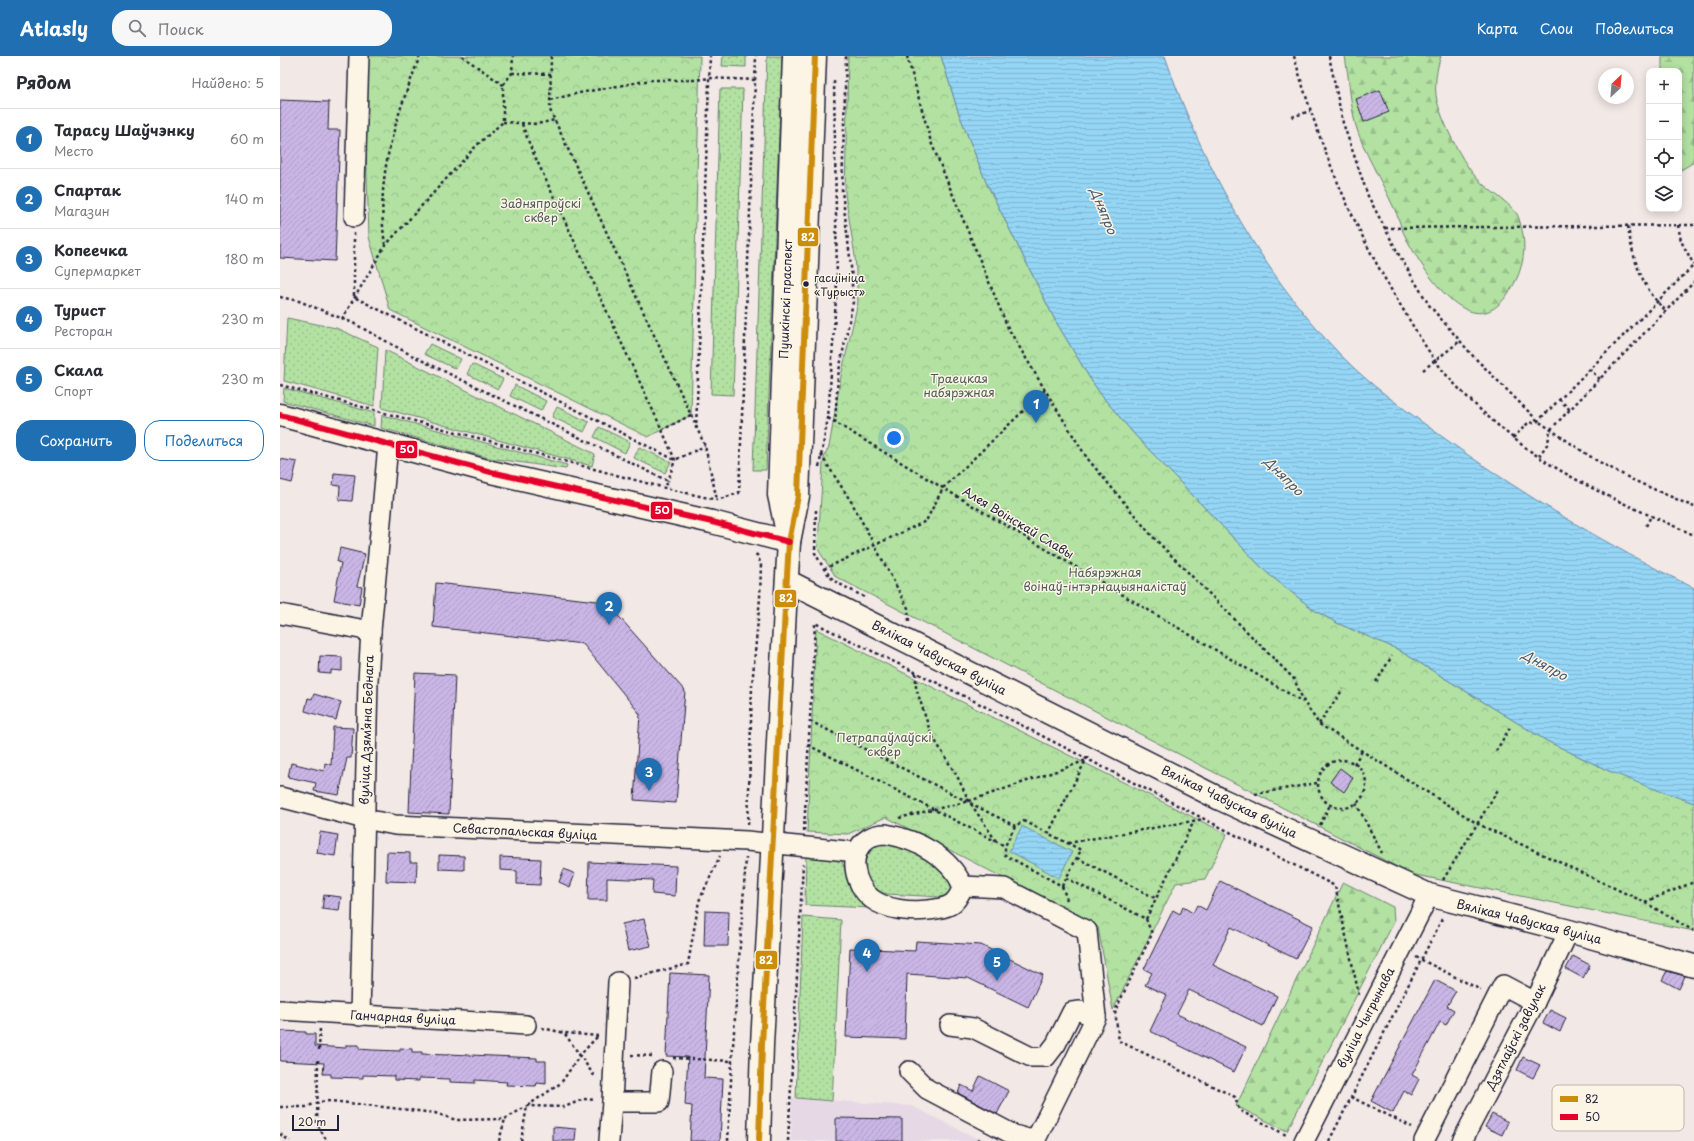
<!DOCTYPE html>
<html lang="ru">
<head>
<meta charset="utf-8">
<style>
	:root { --surface:#fff; --page:#f7f7f7; --text:#2b2b33; --muted:#7c7c81; --line:#e1e1e2; --accent:#1f6fb2 }
	body { margin:0; font-family:"Playpen Sans",sans-serif; background:var(--page); color:var(--text) }
	.controls { position:absolute; right:12px; top:12px; display:grid; overflow:hidden; border-radius:8px; box-shadow:0 2px 10px #0003 }
	.controls button { width:36px; height:36px; display:grid; place-items:center; padding:0; border:0; border-bottom:1px solid var(--line); background:var(--surface); color:var(--text); font:20px sans-serif }
	.compass { position:absolute; left:1318px; top:12px; width:36px; height:36px; border-radius:50%; background:var(--surface); box-shadow:0 2px 10px #0003; rotate:26deg }
	.scale { position:absolute; left:12px; bottom:10px; width:47px; box-sizing:border-box; padding-left:4px; border:2px solid #22223b; border-top:0; font-size:11px; line-height:14px; white-space:nowrap; color:#22223b; -webkit-text-stroke:3px #fcf5e5; paint-order:stroke }
	.you { position:absolute; left:614px; top:382px; width:14px; height:14px; margin:-10px; border:3px solid #fff; border-radius:50%; background:#1a73e8; box-shadow:0 0 0 6px #1a73e833 }
	.badge { display:grid; place-items:center; width:26px; height:26px; border-radius:50%; background:var(--accent); color:#fff; font-size:13px; font-weight:700 }
	.pin { position:absolute; translate:-50% -33px; filter:drop-shadow(0 1px 2px #0008) }
	.pin::after { content:''; position:absolute; top:21px; width:14px; height:12px; background:inherit; clip-path:polygon(0 0,100% 0,50% 100%) }
	.list { margin:0; padding:0; list-style:none }
	h2 { display:flex; justify-content:space-between; align-items:center; height:52px; margin:0; padding:0 16px; font-size:17px }
	h2 small { font-size:13px; font-weight:400; color:var(--muted) }
	.list li { display:grid; grid-template-columns:26px 1fr auto; gap:12px; align-items:center; box-sizing:border-box; height:60px; padding:0 16px; border-top:1px solid var(--line) }
	.list b { display:block; font-size:15px; white-space:nowrap }
	.list p { margin:0; font-size:13px; white-space:nowrap; color:var(--muted) }
	.list em { font-size:13px; font-style:normal; color:var(--muted) }
	.actions { display:flex; gap:8px; padding:12px 16px }
	.actions a { flex:1; padding:9px 0; border:1px solid var(--accent); border-radius:16px; text-align:center; font-size:14px; color:var(--accent) }
	.actions .main { background:var(--accent); color:#fff }
	.icon { flex:none; width:22px; height:22px; fill:none; stroke:currentColor; stroke-width:2; stroke-linecap:round; stroke-linejoin:round }
	.map { position:relative; flex:none; width:1414px; height:1085px; overflow:hidden }
	header { display:flex; align-items:center; gap:24px; box-sizing:border-box; height:56px; padding:0 20px; background:var(--accent); color:#fff }
	header strong { font-size:19px }
	nav { display:flex; gap:22px; margin-inline-start:auto; font-size:14px }
	.search { width:280px; height:36px; background:var(--page); display:flex; align-items:center; gap:10px; box-sizing:border-box; padding:0 14px; border-radius:16px; color:var(--muted); font-size:15px }
	main { display:flex }
	aside { flex:1; background:var(--surface) }
	.map>svg:first-child { display:block }
	.built { fill:#e6d9e5 }
	.grass { fill:url(#grass-dots); stroke:#6a826e }
	.forest { fill:url(#forest-firs); stroke:#6a826e }
	.park { fill:url(#park-crowns); stroke:#6a826e }
	.water { fill:url(#water-rules); stroke:#678dab }
	.building { fill:url(#building-hatch); stroke:#22223b }
	.lines { fill:none; stroke-linecap:round; stroke-linejoin:round }
	.minor-casing { stroke:#22223b; stroke-width:22 }
	.major-casing { stroke:#22223b; stroke-width:25 }
	.path { stroke:#22223b; stroke-width:2.5; stroke-dasharray:3 3; stroke-linecap:butt }
	.minor { stroke:#fcf5e5; stroke-width:19 }
	.major { stroke:#fcf5e5; stroke-width:22 }
	.bus-1-casing { stroke:#fcf5e5; stroke-width:9 }
	.bus-2-casing { stroke:#fcf5e5; stroke-width:9 }
	.bus-1 { stroke:#cc8c0c; stroke-width:6 }
	.bus-2 { stroke:#e4002b; stroke-width:6 }
	.bus-dot { fill:#22223b; stroke:#fcf5e5; stroke-width:1.5 }
	.labels { text-anchor:middle; stroke-width:3; stroke-linejoin:round; paint-order:stroke }
	.bus-label { font-size:11px; fill:#22223b; stroke:#fcf5e5; text-anchor:start }
	.park-label { font-size:12px; fill:#4d5b5a; stroke:#fcf5e5 }
	.street-label { font-size:12px; fill:#22223b; stroke:#fcf5e5 }
	.water-label { font-size:13px; font-style:italic; fill:#445873; stroke:#fcf5e5 }
	.key { fill:#fcf5e5; stroke:#bbb6b2; stroke-width:1 }
	.key-label { font-size:11px; fill:#22223b }
	.line-badge { stroke:#fcf5e5; stroke-width:1.5 }
	.badge-label { font-size:11px; text-anchor:middle; font-weight:bold; fill:#fff }
</style>
</head>
<body>
<header>
<strong>Atlasly</strong>
<div class="search"><svg class="icon" aria-label="search" viewBox="0 0 24 24"><circle cx="10" cy="10" r="6"/><path d="M15 15l6 6"/></svg>Поиск</div>
<nav><a>Карта</a><a>Слои</a><a>Поделиться</a></nav>
</header>
<main>
<aside>
<h2>Рядом<small>Найдено: 5</small></h2>
<ul class="list">
<li><span class="badge">1</span><div><b>Тарасу Шаўчэнку</b><p>Место</p></div><em>60 m</em></li>
<li><span class="badge">2</span><div><b>Спартак</b><p>Магазин</p></div><em>140 m</em></li>
<li><span class="badge">3</span><div><b>Копеечка</b><p>Супермаркет</p></div><em>180 m</em></li>
<li><span class="badge">4</span><div><b>Турист</b><p>Ресторан</p></div><em>230 m</em></li>
<li><span class="badge">5</span><div><b>Скала</b><p>Спорт</p></div><em>230 m</em></li>
</ul>
<div class="actions"><a class="main">Сохранить</a><a>Поделиться</a></div>
</aside>
<div class="map">
<svg width="1414" height="1085" viewBox="0 0 1414 1085">
	<defs>
		<pattern id="grass-dots" width="8" height="8" patternUnits="userSpaceOnUse"><rect width="8" height="8" fill="#b2e1a1"/><path d="M2 2h.1M6 6h.1" fill="none" stroke="#99c18c" stroke-width="1.8" stroke-linecap="round"/></pattern>
		<pattern id="forest-firs" width="22" height="20" patternUnits="userSpaceOnUse"><rect width="22" height="20" fill="#b2e1a1"/><path d="M5 1l3.5 6h-7zM16 11l3.5 6h-7z" fill="#99c18c"/></pattern>
		<pattern id="park-crowns" width="20" height="18" patternUnits="userSpaceOnUse"><rect width="20" height="18" fill="#b2e1a1"/><path d="M2 6a3 3 0 1 1 6 0M12 15a3 3 0 1 1 6 0" fill="none" stroke="#99c18c"/></pattern>
		<pattern id="water-rules" width="6" height="5" patternUnits="userSpaceOnUse"><rect width="6" height="5" fill="#95d5f6"/><path d="M0 2.5h6" fill="none" stroke="#80b7d4"/></pattern>
		<pattern id="building-hatch" width="6" height="6" patternUnits="userSpaceOnUse"><rect width="6" height="6" fill="#cab6e6"/><path d="M-1 1l2-2M0 6l6-6M5 7l2-2" fill="none" stroke="#ad9cc6"/></pattern>
	</defs>
	<rect width="100%" height="100%" fill="#f2e8e5"/>
	<filter id="ink" filterUnits="userSpaceOnUse"><feTurbulence type="fractalNoise" baseFrequency=".025" numOctaves="2"/><feDisplacementMap in="SourceGraphic" scale="8" xChannelSelector="R" yChannelSelector="G"/><feConvolveMatrix kernelMatrix="1 2 1 2 8 2 1 2 1" color-interpolation-filters="sRGB"/></filter>
	<g filter="url(#ink)">
		<path class="built" d="M512,1042L632,1050L702,1085H511Z"/>
		<g class="grass">
			<path d="M443,0H466V11L442,10Z"/>
			<path d="M487,0H502L486,414H473Z"/>
			<path d="M440,33H463L453,339L431,338Z"/>
			<path d="M7,262L56,272L98,291L94,350L4,325Z"/>
			<path d="M150,288L181,303L176,313L144,298Z"/>
			<path d="M105,294L315,398L312,410L102,352Z"/>
			<path d="M192,308L223,323L218,333L187,318Z"/>
			<path d="M235,329L266,345L261,355L230,340Z"/>
			<path d="M4,332L94,357V370L3,345Z"/>
			<path d="M277,351L309,366L304,376L272,361Z"/>
			<path d="M102,359L287,409L286,413L209,402L101,372Z"/>
			<path d="M319,371L350,386L345,397L314,381Z"/>
			<path d="M359,391L391,406L385,417L354,402Z"/>
			<path d="M607,785L641,796L677,825L669,838L661,841L607,838C577,830 577,794 607,785Z"/>
			<path d="M526,797L560,800L572,833L591,852L525,849Z"/>
			<path d="M523,861L561,864L552,1045L516,1042Z"/>
		</g>
		<g class="forest">
			<path d="M1065,0H1161C1156,14 1154,31 1157,45C1163,67 1180,102 1194,119C1206,134 1226,143 1237,158C1239,162 1240,166 1241,170C1248,194 1242,219 1227,239C1191,291 1144,215 1127,184C1121,174 1119,161 1113,150C1101,124 1083,95 1075,67C1070,45 1069,22 1065,0Z"/>
			<path d="M1382,0H1414V106L1401,114L1399,113V15H1382Z"/>
			<path d="M1063,826L1113,851L1114,866L1007,1075L956,1050Z"/>
		</g>
		<g class="park">
			<path d="M83,0H420L411,359L368,381L110,254L89,181Z"/>
			<path d="M568,0H661L678,55L706,126L775,264L809,321L822,340L854,378L986,516L1034,554L1057,567L1117,593L1267,685L1329,715L1414,747V875L1131,818L556,521L539,495L538,489L543,408L545,398L549,391L561,320L578,246L575,200L565,138Z"/>
			<path d="M536,573L947,778L925,823L896,827L833,954L818,871L606,761L568,778L527,776Z"/>
		</g>
		<g class="water">
			<path d="M661,0H885C922,110 990,233 1075,313C1102,338 1134,360 1164,382C1243,439 1327,489 1414,532V747L1366,730L1329,715L1267,685L1117,593L1057,567L1034,554L986,516L854,378L822,340L809,321L775,264L706,126L678,55Z"/>
			<path d="M742,770L792,796L779,822L729,795Z"/>
		</g>
		<g class="building">
			<path d="M1100,34L1109,56L1084,66L1076,43Z"/>
			<path d="M0,44L49,46L48,74H60L55,205L0,202Z"/>
			<path d="M0,403L17,406L12,427L0,424Z"/>
			<path d="M54,417L75,419L72,445L59,444L60,430L53,429Z"/>
			<path d="M60,492L85,498L77,530L82,531L79,549L54,544L61,507L57,506Z"/>
			<path d="M156,527L326,546L405,635L396,747L354,744L360,658L303,588L153,571Z"/>
			<path d="M40,600L62,601V615L51,614V618L39,617Z"/>
			<path d="M135,617L175,619L169,758L129,756Z"/>
			<path d="M34,638L61,646L56,664L25,655L28,642L32,643Z"/>
			<path d="M53,671L73,672L71,702H67L59,739L34,735L36,727L8,721L11,707L44,715L45,707L51,709Z"/>
			<path d="M1060,712L1073,722L1064,736L1050,726Z"/>
			<path d="M40,776L58,779L55,800L37,797Z"/>
			<path d="M107,796L130,797V806H137L136,826L106,825Z"/>
			<path d="M159,799L184,800V814L159,813Z"/>
			<path d="M220,801L261,803L260,829L237,828V815L220,814Z"/>
			<path d="M309,806L396,810L395,840L372,838L373,824L327,822V844H308Z"/>
			<path d="M284,813L295,818L290,831L279,826Z"/>
			<path d="M940,825L1033,870L1016,903L951,871L933,909L997,940L983,970L909,934L897,958L966,991L954,1016L870,975L887,939L865,929L872,917L864,913L893,854L900,858L903,851L913,857L917,849L926,854Z"/>
			<path d="M44,839L61,841L59,855L42,853Z"/>
			<path d="M425,855L449,856L448,890H424Z"/>
			<path d="M364,863L371,890L348,895L342,868Z"/>
			<path d="M636,885L701,889L763,919L748,951L688,922L627,918L625,983L566,981L570,892L635,895Z"/>
			<path d="M1293,900L1310,909L1303,922L1286,913Z"/>
			<path d="M1387,915L1405,920L1399,933L1382,924Z"/>
			<path d="M390,917L429,919L424,1022L443,1023L440,1085H410L412,1050L405,1049L408,1001L386,1000Z"/>
			<path d="M1155,924L1176,935L1167,950L1174,954L1166,969L1160,966L1132,1019L1139,1023L1131,1039L1124,1035L1113,1057L1091,1045Z"/>
			<path d="M1270,954L1286,962L1280,976L1263,967Z"/>
			<path d="M0,975L26,976V978H35V990L66,992V989H79V993L92,994L120,995V992L132,993V996H142V998L168,999V998L257,1002V1005H266V1028L257,1027L256,1030L226,1029L227,1026L195,1024V1027L170,1026V1023L139,1022V1025L114,1024V1020L83,1019V1022L51,1021V1018H43L44,1007L0,1005Z"/>
			<path d="M1243,1001L1260,1009L1253,1022L1237,1014Z"/>
			<path d="M700,1020L729,1035L717,1058L678,1037L681,1029L693,1035Z"/>
			<path d="M1212,1058L1228,1066L1222,1079L1205,1071Z"/>
			<path d="M556,1062L622,1063V1085H556Z"/>
			<path d="M273,1071L296,1073L295,1085H273Z"/>
		</g>
		<g class="lines">
			<defs>
				<g id="minor">
					<path d="M74,161L79,0"/>
					<path d="M0,558L91,575"/>
					<path d="M0,741L85,763L115,769L467,785L577,796"/>
					<path d="M606,778C638,784 669,800 683,830C676,850 668,852 648,854C630,856 607,854 592,843C574,829 566,796 589,782C594,779 600,778 606,778Z"/>
					<path d="M683,830L724,832L807,875L816,961L755,1085"/>
					<path d="M0,954L246,969"/>
					<path d="M80,960L88,625L91,575L108,389"/>
					<path d="M670,969L693,972L751,1001H766L776,988L792,956L800,955L816,961"/>
					<path d="M629,1015L647,1033L734,1079L755,1085"/>
					<path d="M332,1046L338,926"/>
					<path d="M329,1085L332,1046H379L382,1015"/>
					<path d="M1024,1085L1149,839"/>
					<path d="M1144,1085L1223,929L1255,946"/>
					<path d="M1182,1085L1255,946L1289,875"/>
				</g>
				<g id="major">
					<path d="M0,359L211,416L432,466L509,486"/>
					<path d="M507,476L499,439L514,0"/>
					<path d="M507,525L940,743L1149,839L1289,875L1414,910"/>
					<path d="M479,1085L482,989L505,553L509,486L518,440L535,0"/>
				</g>
			</defs>
			<use href="#minor" class="minor-casing"/>
			<use href="#major" class="major-casing"/>
			<g class="path">
				<path d="M182,0L223,29"/>
				<path d="M627,0L651,86L728,272L765,334L807,402L872,480L1014,623L1024,646L1039,668L1198,768L1364,846L1414,875"/>
				<path d="M1014,0C1039,90 1075,176 1124,255C1138,278 1152,303 1170,323C1189,344 1211,364 1232,381C1286,425 1352,451 1414,479"/>
				<path d="M1049,0L1063,67L1088,140L1119,199L1149,249L1193,300L1258,365L1314,403L1353,424L1414,451"/>
				<path d="M232,17L271,18"/>
				<path d="M270,44L299,37L371,24H415L430,22L475,24"/>
				<path d="M1012,61L1030,55"/>
				<path d="M223,66L257,68L275,64"/>
				<path d="M242,68L251,92L382,374L411,359L270,54L271,0"/>
				<path d="M1398,169L1401,185L1414,209"/>
				<path d="M1348,170C1352,202 1362,232 1386,255"/>
				<path d="M1105,172L1414,169"/>
				<path d="M74,177V241L395,404L425,390"/>
				<path d="M105,189C95,120 115,64 140,0"/>
				<path d="M0,241L19,245L73,267L133,300L388,425L385,432"/>
				<path d="M62,263L105,190L197,89L223,66V29L232,17L233,0"/>
				<path d="M1309,313L1320,323"/>
				<path d="M1143,314L1180,285"/>
				<path d="M0,329L385,432L437,444L459,437L476,0"/>
				<path d="M1279,343L1290,354"/>
				<path d="M411,359L425,390L437,444"/>
				<path d="M548,362L663,432L1023,646"/>
				<path d="M555,367L558,320L573,246L571,210L562,135L566,0"/>
				<path d="M416,373L430,0"/>
				<path d="M382,374L395,404L388,425"/>
				<path d="M1233,382L1247,368L1258,365L1414,209"/>
				<path d="M541,399L572,447L628,552L629,565"/>
				<path d="M1259,400L1268,387L1270,374L1414,226"/>
				<path d="M539,411L548,362L557,227L554,25"/>
				<path d="M536,454L535,497L544,513L554,525L584,541"/>
				<path d="M1366,470L1371,460"/>
				<path d="M544,513L646,465L663,432L765,334"/>
				<path d="M636,617V632L651,678L677,720L689,745L716,785"/>
				<path d="M1096,626L1112,600"/>
				<path d="M530,665L735,770"/>
				<path d="M1039,668L1063,633"/>
				<path d="M528,689L725,790"/>
				<path d="M1216,695L1231,670"/>
				<circle cx="1062" cy="728" r="24"/>
				<path d="M1074,708L1082,695"/>
				<path d="M975,738L1037,727"/>
				<path d="M1076,747L1102,797"/>
				<path d="M619,762L689,745L791,710L806,704"/>
				<path d="M744,765L801,794L782,830L725,799V790L735,770Z"/>
				<path d="M468,769L472,630L480,542L481,508L477,499L474,498"/>
				<path d="M1040,769L1050,749"/>
				<path d="M524,775L535,567L696,646L1055,830L1079,939"/>
				<path d="M768,778L809,698"/>
				<path d="M788,787L924,763"/>
				<path d="M797,802L877,843"/>
				<path d="M786,822L866,863L872,878L835,955L839,985L955,1041L959,1054L1008,1080"/>
				<path d="M1163,824L1219,732"/>
				<path d="M782,830L787,844"/>
				<path d="M1365,846L1414,826"/>
				<path d="M866,863L914,765"/>
				<path d="M1136,901L1201,934"/>
				<path d="M354,922L408,908L419,845L440,800"/>
				<path d="M262,972L285,977L318,980"/>
				<path d="M285,978L315,1021"/>
				<path d="M39,994L40,972"/>
				<path d="M351,999L374,1000"/>
				<path d="M393,1002L452,1005"/>
				<path d="M38,1004L37,1068L47,1085"/>
				<path d="M1071,1041L1132,1071"/>
				<path d="M0,1051H26L39,1046L51,1045L155,1057L176,1064L225,1063L247,1050L285,1051L303,1043L315,1044"/>
				<path d="M0,1078L10,1085"/>
				<path d="M219,1085L225,1063"/>
				<path d="M241,1085L247,1050L281,1027L300,999L317,981"/>
				<path d="M448,1085L452,1005L466,802"/>
				<path d="M508,1085L523,808"/>
				<path d="M698,1085L701,1080"/>
				<path d="M1049,1085L1163,861"/>
			</g>
			<use href="#minor" class="minor"/>
			<use href="#major" class="major"/>
			<defs>
				<path id="bus-1" d="M479,1085L482,989L505,553L509,486L518,440L535,0"/>
				<path id="bus-2" d="M0,359L211,416L432,466L509,486"/>
			</defs>
			<use href="#bus-1" class="bus-1-casing"/>
			<use href="#bus-2" class="bus-2-casing"/>
			<use href="#bus-1" class="bus-1"/>
			<use href="#bus-2" class="bus-2"/>
		</g>
	</g>
	<circle class="bus-dot" cx="526" cy="228" r="3.5"/>
	<g class="labels">
		<g class="bus-label">
			<text x="534" y="226">гасцініца<tspan x="534" dy="14">«Турыст»</tspan></text>
		</g>
		<g class="park-label">
			<text x="261" y="152">Задняпроўскі<tspan x="261" dy="14">сквер</tspan></text>
			<text x="679" y="327">Траецкая<tspan x="679" dy="14">набярэжная</tspan></text>
			<text x="825" y="521">Набярэжная<tspan x="825" dy="14">воінаў-інтэрнацыяналістаў</tspan></text>
			<text x="604" y="686">Петрапаўлаўскі<tspan x="604" dy="14">сквер</tspan></text>
		</g>
		<g class="street-label">
			<text transform="translate(506 243) rotate(-88)" y="4">Пушкінскі праспект</text>
			<text transform="translate(738 467) rotate(31)" y="4">Алея Воінскай Славы</text>
			<text transform="translate(659 602) rotate(27)" y="4">Вялікая Чавуская вуліца</text>
			<text transform="translate(87 674) rotate(-88)" y="4">вуліца Дзямʼяна Беднага</text>
			<text transform="translate(949 746) rotate(26)" y="4">Вялікая Чавуская вуліца</text>
			<text transform="translate(245 776) rotate(3)" y="4">Севастопальская вуліца</text>
			<text transform="translate(1249 866) rotate(14)" y="4">Вялікая Чавуская вуліца</text>
			<text transform="translate(123 962) rotate(3)" y="4">Ганчарная вуліца</text>
			<text transform="translate(1086 962) rotate(-63)" y="4">вуліца Чыгрынава</text>
			<text transform="translate(1236 981) rotate(-63)" y="4">Дзятлаўскі завулак</text>
		</g>
		<g class="water-label">
			<text transform="translate(824 155) rotate(68)" y="5">Дняпро</text>
			<text transform="translate(1004 420) rotate(45)" y="5">Дняпро</text>
			<text transform="translate(1265 609) rotate(29)" y="5">Дняпро</text>
		</g>
	</g>
	<rect x="1272" y="1029" width="132" height="46" rx="6" class="key"/>
	<rect x="1280" y="1040" width="18" height="6" fill="#cc8c0c"/>
	<rect x="1280" y="1058" width="18" height="6" fill="#e4002b"/>
	<g class="key-label">
		<text x="1305" y="1047">82</text>
		<text x="1305" y="1065">50</text>
	</g>
	<g class="line-badge">
		<rect x="517" y="171" width="22" height="20" rx="4" fill="#cc8c0c"/>
		<rect x="115" y="384" width="23" height="19" rx="4" fill="#e4002b"/>
		<rect x="370" y="445" width="23" height="19" rx="4" fill="#e4002b"/>
		<rect x="494" y="533" width="23" height="19" rx="4" fill="#cc8c0c"/>
		<rect x="475" y="894" width="23" height="20" rx="4" fill="#cc8c0c"/>
	</g>
	<g class="badge-label">
		<text x="528" y="185">82</text>
		<text x="127" y="397">50</text>
		<text x="382" y="458">50</text>
		<text x="506" y="546">82</text>
		<text x="486" y="908">82</text>
	</g>
</svg>
<div class="controls">
<button>+</button>
<button>−</button>
<button><svg class="icon" aria-label="locate" viewBox="0 0 24 24"><circle cx="12" cy="12" r="6"/><path d="M12 2v4M12 18v4M2 12h4M18 12h4"/></svg></button>
<button><svg class="icon" aria-label="layers" viewBox="0 0 24 24"><path d="M12 4l9 5-9 5-9-5zM3 14l9 5 9-5"/></svg></button>
</div>
<svg class="compass" viewBox="-18 -18 36 36"><path d="M0-13l5 13h-10z" fill="#e53935"/><path d="M0 13l5-13h-10z" fill="#7c7c81"/></svg>
<div class="scale">20 m</div>
<div class="you"></div>
<div class="pin badge" style="left:756px;top:367px">1</div>
<div class="pin badge" style="left:329px;top:569px">2</div>
<div class="pin badge" style="left:369px;top:735px">3</div>
<div class="pin badge" style="left:587px;top:916px">4</div>
<div class="pin badge" style="left:717px;top:925px">5</div>
</div>
</main>
</body>
</html>
